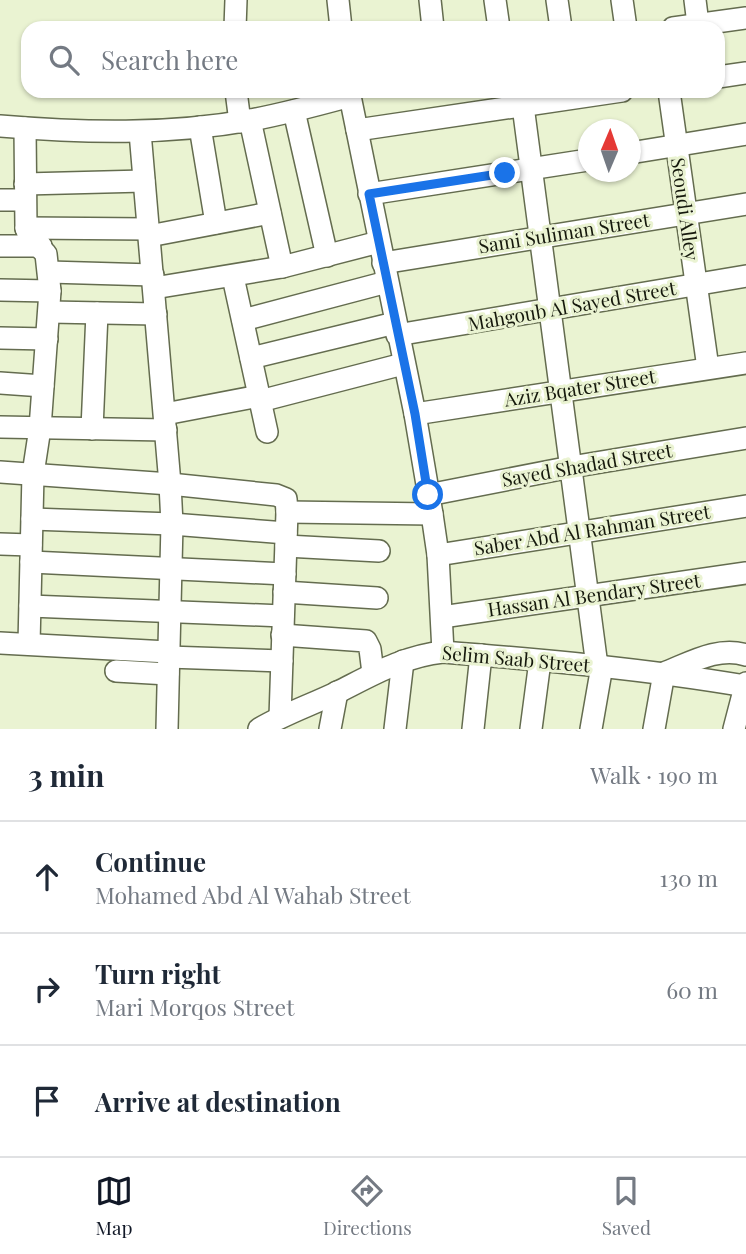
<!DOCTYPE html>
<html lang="en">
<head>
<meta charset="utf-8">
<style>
	:root { --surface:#fff; --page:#f6f6f7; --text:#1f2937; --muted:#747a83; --line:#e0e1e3; --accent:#111827 }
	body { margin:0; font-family:"Playfair Display",serif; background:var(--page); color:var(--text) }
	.compass { position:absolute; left:578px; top:119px; width:63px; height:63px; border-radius:50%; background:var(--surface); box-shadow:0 2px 5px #0004; rotate:2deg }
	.stop { position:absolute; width:21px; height:21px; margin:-16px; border:5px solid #1a73e8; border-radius:50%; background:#fff }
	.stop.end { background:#1a73e8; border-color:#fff; box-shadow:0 2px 7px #0008 }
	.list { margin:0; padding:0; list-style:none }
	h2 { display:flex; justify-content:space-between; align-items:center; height:91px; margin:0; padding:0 28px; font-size:30px }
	h2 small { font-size:23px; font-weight:400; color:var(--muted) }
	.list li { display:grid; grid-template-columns:46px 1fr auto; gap:21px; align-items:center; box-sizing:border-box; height:112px; padding:0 28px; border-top:2px solid var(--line) }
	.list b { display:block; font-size:26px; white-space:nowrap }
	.list p { margin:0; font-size:23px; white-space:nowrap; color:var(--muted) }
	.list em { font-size:23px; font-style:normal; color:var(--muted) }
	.icon { flex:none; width:38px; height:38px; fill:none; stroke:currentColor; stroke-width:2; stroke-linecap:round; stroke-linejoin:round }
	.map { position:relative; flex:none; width:746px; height:729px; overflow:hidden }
	.search { position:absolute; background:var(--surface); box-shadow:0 2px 5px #0004; left:21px; right:21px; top:21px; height:77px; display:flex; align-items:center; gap:18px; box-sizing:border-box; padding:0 24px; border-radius:21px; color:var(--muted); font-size:26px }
	.sheet { height:427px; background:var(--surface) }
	nav { display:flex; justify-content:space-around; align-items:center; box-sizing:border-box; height:98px; border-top:2px solid var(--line); background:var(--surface); font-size:19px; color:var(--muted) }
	nav a { display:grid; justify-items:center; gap:4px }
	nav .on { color:var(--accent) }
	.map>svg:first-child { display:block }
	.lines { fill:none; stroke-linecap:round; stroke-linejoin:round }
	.minor-casing { stroke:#646c4f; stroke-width:24 }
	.minor { stroke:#fff; stroke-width:21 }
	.route { stroke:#1a73e8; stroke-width:9 }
	.labels { text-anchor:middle; stroke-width:6; stroke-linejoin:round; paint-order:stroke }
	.street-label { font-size:19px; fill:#15180c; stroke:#eaf3d2 }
</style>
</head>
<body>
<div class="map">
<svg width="746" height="729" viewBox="0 0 746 729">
	<rect width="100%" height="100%" fill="#eaf3d2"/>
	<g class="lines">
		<defs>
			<g id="minor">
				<path d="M338,0L341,28"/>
				<path d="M430,0L433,28"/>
				<path d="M495,0L499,28"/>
				<path d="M557,0L561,28"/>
				<path d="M622,0L626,28"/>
				<path d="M695,0L698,24"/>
				<path d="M235,28L236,0"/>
				<path d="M673,28L746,18"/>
				<path d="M718,77L746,73"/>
				<path d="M236,91L240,122"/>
				<path d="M349,91L415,414L432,514L438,555L443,652"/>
				<path d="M669,91L708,368"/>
				<path d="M523,106L597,666"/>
				<path d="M294,111L327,256"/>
				<path d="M250,120L282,267"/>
				<path d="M0,126C84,133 168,135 251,120C284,114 317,105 350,96"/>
				<path d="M200,127L216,223"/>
				<path d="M25,128L26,228L29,236L46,254L50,291L40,428L33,474L29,644"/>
				<path d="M357,130L622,91"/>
				<path d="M140,132L170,484L172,524L167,729"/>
				<path d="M630,153L746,134"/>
				<path d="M25,184L144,181"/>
				<path d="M369,194L588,160"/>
				<path d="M0,200H25"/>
				<path d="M26,228L148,229"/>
				<path d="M149,236L270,213"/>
				<path d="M0,246H41"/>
				<path d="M383,263L746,204"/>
				<path d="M49,272L153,275"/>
				<path d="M233,277L267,432"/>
				<path d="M154,288L282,267L379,242"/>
				<path d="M0,290L50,291"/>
				<path d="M50,312L156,314"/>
				<path d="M243,320L387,282"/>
				<path d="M397,335L746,276"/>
				<path d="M0,338L47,339"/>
				<path d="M251,358L395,323"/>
				<path d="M0,383L43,386"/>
				<path d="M260,401L403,364"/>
				<path d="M165,414L259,396"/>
				<path d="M415,414L746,363"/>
				<path d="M0,427L166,430"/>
				<path d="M92,429L97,313"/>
				<path d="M0,472L170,484L276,495L286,499L287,512L280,717"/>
				<path d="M428,495L571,467L746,438"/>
				<path d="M287,512L432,514"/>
				<path d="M32,519L172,524L286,533"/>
				<path d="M0,544L31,545"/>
				<path d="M286,546L379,551"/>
				<path d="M438,555L746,506"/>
				<path d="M31,562L285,574"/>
				<path d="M284,592L377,598"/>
				<path d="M30,606L283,616"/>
				<path d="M442,617L746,573"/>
				<path d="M282,635L366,641L370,649L373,673"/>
				<path d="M0,643L168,652"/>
				<path d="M168,657L282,661"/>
				<path d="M116,671L168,674"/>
				<path d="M259,729C284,714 311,705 338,692C372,675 404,656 443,652C544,660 645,669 745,686"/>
				<path d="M330,729L337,692"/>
				<path d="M395,729L403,661"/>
				<path d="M473,729L481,655"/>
				<path d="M531,729L540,661"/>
				<path d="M591,729L602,666"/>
				<path d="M654,729L664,673C690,663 718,646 746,655"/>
				<path d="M734,729L746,683"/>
			</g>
		</defs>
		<use href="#minor" class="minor-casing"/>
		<use href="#minor" class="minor"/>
	</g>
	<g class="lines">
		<path class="route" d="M428,495L415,414L369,194L505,173"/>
	</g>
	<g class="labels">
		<g class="street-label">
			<text transform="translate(685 209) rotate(82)" y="7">Seoudi Alley</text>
			<text transform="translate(564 233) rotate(-9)" y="7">Sami Suliman Street</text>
			<text transform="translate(572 306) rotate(-10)" y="7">Mahgoub Al Sayed Street</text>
			<text transform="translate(580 388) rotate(-9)" y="7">Aziz Bqater Street</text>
			<text transform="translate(587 465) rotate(-10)" y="7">Sayed Shadad Street</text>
			<text transform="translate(592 530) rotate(-9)" y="7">Saber Abd Al Rahman Street</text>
			<text transform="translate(594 595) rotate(-8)" y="7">Hassan Al Bendary Street</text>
			<text transform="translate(516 659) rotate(5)" y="7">Selim Saab Street</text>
		</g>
	</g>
</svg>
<svg class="compass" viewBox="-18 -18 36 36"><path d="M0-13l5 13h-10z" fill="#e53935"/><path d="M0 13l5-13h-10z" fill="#747a83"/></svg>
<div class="stop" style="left:428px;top:495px"></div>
<div class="stop end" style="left:505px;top:173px"></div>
<div class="search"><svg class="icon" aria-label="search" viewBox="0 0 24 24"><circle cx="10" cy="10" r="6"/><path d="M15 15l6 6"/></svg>Search here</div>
</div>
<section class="sheet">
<h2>3 min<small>Walk · 190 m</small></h2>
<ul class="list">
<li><svg class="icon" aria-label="ahead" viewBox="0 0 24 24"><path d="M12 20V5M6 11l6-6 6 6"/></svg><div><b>Continue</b><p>Mohamed Abd Al Wahab Street</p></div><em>130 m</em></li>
<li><svg class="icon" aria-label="right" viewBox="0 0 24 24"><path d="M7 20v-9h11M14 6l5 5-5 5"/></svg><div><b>Turn right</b><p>Mari Morqos Street</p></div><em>60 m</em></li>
<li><svg class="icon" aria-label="arrive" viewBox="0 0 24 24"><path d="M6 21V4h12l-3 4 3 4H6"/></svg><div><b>Arrive at destination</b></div></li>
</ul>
</section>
<nav>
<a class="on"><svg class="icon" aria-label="map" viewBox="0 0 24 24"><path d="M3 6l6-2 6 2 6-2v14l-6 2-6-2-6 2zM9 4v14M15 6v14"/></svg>Map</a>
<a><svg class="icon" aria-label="directions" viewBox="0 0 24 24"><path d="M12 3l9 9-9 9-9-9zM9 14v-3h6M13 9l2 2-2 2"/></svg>Directions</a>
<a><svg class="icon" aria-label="saved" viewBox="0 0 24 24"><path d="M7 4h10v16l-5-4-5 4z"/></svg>Saved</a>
</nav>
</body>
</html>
